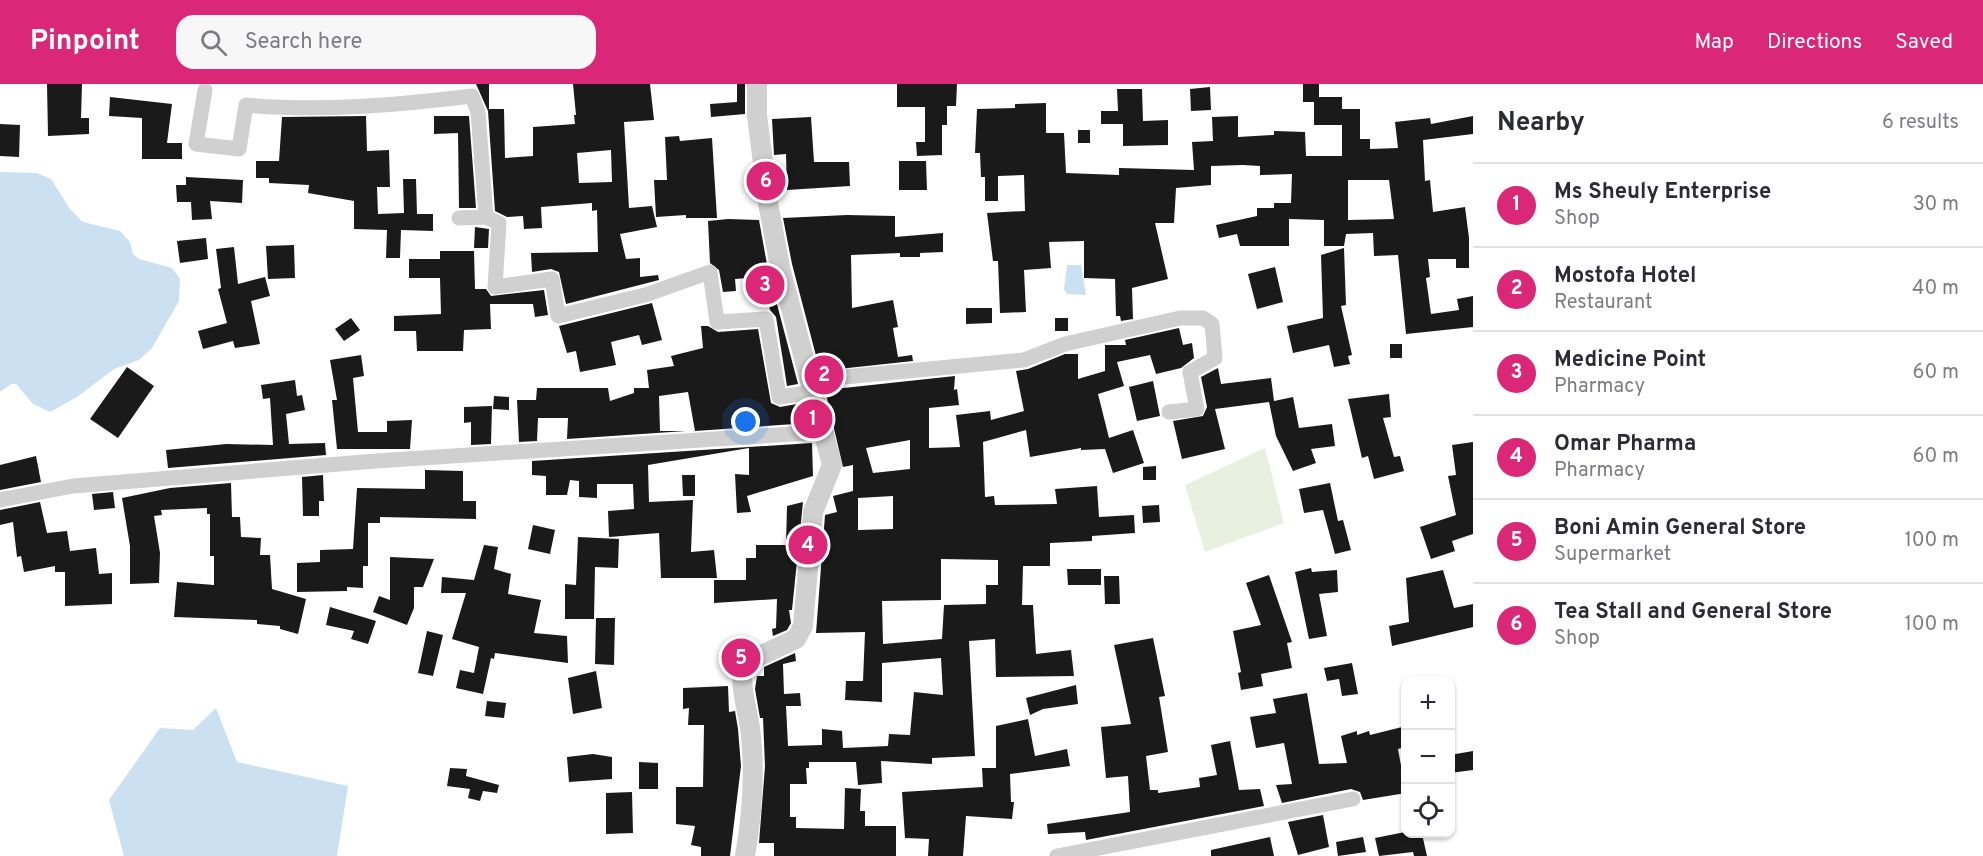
<!DOCTYPE html>
<html lang="en">
<head>
<meta charset="utf-8">
<style>
	:root { --surface:#fff; --page:#f7f7f7; --text:#2b2b33; --muted:#7c7c81; --line:#e1e1e2; --accent:#db2777 }
	body { margin:0; font-family:Overpass,sans-serif; background:var(--page); color:var(--text) }
	.controls { position:absolute; right:18px; bottom:18px; display:grid; overflow:hidden; border-radius:12px; box-shadow:0 2px 4px #0004 }
	.controls button { width:54px; height:54px; display:grid; place-items:center; padding:0; border:0; border-bottom:2px solid var(--line); background:var(--surface); color:var(--text); font:30px sans-serif }
	.you { position:absolute; left:746px; top:338px; width:21px; height:21px; margin:-15px; border:4px solid #fff; border-radius:50%; background:#1a73e8; box-shadow:0 0 0 9px #1a73e833 }
	.badge { display:grid; place-items:center; width:39px; height:39px; border-radius:50%; background:var(--accent); color:#fff; font-size:20px; font-weight:700 }
	.pin { position:absolute; translate:-50% -50%; border:3px solid #fff; box-shadow:0 2px 6px #0006 }
	.list { margin:0; padding:0; list-style:none }
	h2 { display:flex; justify-content:space-between; align-items:center; height:78px; margin:0; padding:0 24px; font-size:26px }
	h2 small { font-size:20px; font-weight:400; color:var(--muted) }
	.list li { display:grid; grid-template-columns:39px 1fr auto; gap:18px; align-items:center; box-sizing:border-box; height:84px; padding:0 24px; border-top:2px solid var(--line) }
	.list b { display:block; font-size:22px; white-space:nowrap }
	.list p { margin:0; font-size:20px; white-space:nowrap; color:var(--muted) }
	.list em { font-size:20px; font-style:normal; color:var(--muted) }
	.icon { flex:none; width:33px; height:33px; fill:none; stroke:currentColor; stroke-width:2; stroke-linecap:round; stroke-linejoin:round }
	.map { position:relative; flex:none; width:1473px; height:772px; overflow:hidden }
	header { display:flex; align-items:center; gap:36px; box-sizing:border-box; height:84px; padding:0 30px; background:var(--accent); color:#fff }
	header strong { font-size:28px }
	nav { display:flex; gap:33px; margin-inline-start:auto; font-size:21px }
	.search { width:420px; height:54px; background:var(--page); display:flex; align-items:center; gap:15px; box-sizing:border-box; padding:0 21px; border-radius:18px; color:var(--muted); font-size:22px }
	main { display:flex }
	aside { flex:1; background:var(--surface) }
	.map>svg:first-child { display:block }
	.green { fill:#e8f0e0 }
	.water { fill:#cbe1f1 }
	.building { fill:#1a1a1a; fill-rule:evenodd }
	.lines { fill:none; stroke-linecap:round; stroke-linejoin:round }
	.minor { stroke:#d0d0d0; stroke-width:15 }
	.tertiary { stroke:#d0d0d0; stroke-width:20 }
</style>
</head>
<body>
<header>
<strong>Pinpoint</strong>
<div class="search"><svg class="icon" aria-label="search" viewBox="0 0 24 24"><circle cx="10" cy="10" r="6"/><path d="M15 15l6 6"/></svg>Search here</div>
<nav><a>Map</a><a>Directions</a><a>Saved</a></nav>
</header>
<main>
<div class="map">
<svg width="1473" height="772" viewBox="0 0 1473 772">
	<rect width="100%" height="100%" fill="#fff"/>
	<path class="green" d="M1265,364L1284,439L1205,468L1185,401Z"/>
	<g class="water">
		<path d="M0,88L37,89L51,95L70,125L83,138L120,147L130,158L133,170L139,175L172,184L180,195L179,217L152,264L139,276L114,285L77,313L50,328L33,320L16,300H11L0,308Z"/>
		<path d="M1067,181H1081L1086,211L1067,210L1064,205Z"/>
		<path d="M216,624L237,678L348,702L337,772H124L109,716L160,644L193,646Z"/>
	</g>
	<g class="building">
		<path d="M47,0H82L81,34H89V50L48,52Z"/>
		<path d="M476,0H489V25H504L505,74L533,72V43L575,40L574,31H576L573,0H650L654,36L624,38L629,124L652,122L657,143L620,150L626,175L640,174V193L658,191L659,196L566,220L559,188L551,185L532,188L531,169L598,168L597,126L592,127V119L541,123L542,144L524,145L523,132L507,133L495,127L488,27ZM611,66L612,98L579,99L577,69Z"/>
		<path d="M737,0H745V30L711,33L710,20L737,18Z"/>
		<path d="M897,0H957L956,22H947V41H942V71L917,72L916,58H925V23H897Z"/>
		<path d="M1303,0H1319V13H1342V25H1360V55H1370V65L1398,64L1395,38L1430,34L1431,40L1473,32V50L1423,56L1425,97L1430,96L1433,128L1465,123L1469,154V184H1456V175H1428L1430,193L1426,194L1431,230L1459,226L1457,215L1473,212V243L1406,250L1398,171L1374,172L1373,149L1346,150L1344,162H1324V136L1289,135V162H1240L1237,150L1219,154L1216,141L1257,132V124H1274V119H1291L1292,90L1260,91V82L1243,81L1211,82V101L1176,104L1174,139H1155L1168,195L1132,204L1133,235L1121,237L1120,232H1116L1115,195L1084,194V157L1049,158L1051,184L1024,186L1026,228L1000,229L998,177H993L987,129L1025,127L1024,91L998,92V117H985V93H981L980,69H975L977,25L1015,24V20L1046,19V49H1064L1066,89L1119,91V84L1194,86L1192,58L1213,57L1212,33L1238,32V53L1274,51V47L1305,48L1306,72H1342V41H1314V18H1303ZM1348,96H1389L1394,135L1348,136Z"/>
		<path d="M1210,3L1211,26L1191,27L1190,5Z"/>
		<path d="M1117,5H1142L1143,37L1168,36V61L1123,62V40H1101V27H1118Z"/>
		<path d="M110,13L172,20L167,59H182V75H142V34L109,32Z"/>
		<path d="M366,32L367,67L389,66L390,103H377L378,130L404,129L403,95H416L417,130H433V147L401,146L400,174H386L387,146L354,145V117L308,109L309,101L269,99V94H256V77H279L282,33Z"/>
		<path d="M434,32H469L476,124H459L458,49L434,50Z"/>
		<path d="M811,33L814,78H849L850,102L787,106L786,70L774,71L772,35Z"/>
		<path d="M0,40L20,41L19,73L0,72Z"/>
		<rect x="1078" y="46" width="12" height="13"/>
		<path d="M679,52L680,57L712,54L717,134H686V131L656,133L654,96H667L665,53Z"/>
		<path d="M899,77H926L927,106H899Z"/>
		<path d="M186,93L243,96L242,119L210,117L212,135L192,136L191,118H177L176,101H186Z"/>
		<path d="M847,131L895,132V153L943,149V168L920,169V173H900V169L851,171L852,224L893,216L898,243L893,244L898,273L912,271L913,277L820,287L792,180L783,134Z"/>
		<path d="M728,135L759,136L768,186L798,300L787,302L776,233L770,226L761,193L735,195L736,207L723,208L719,186L710,179L708,137Z"/>
		<path d="M475,143L489,145L488,164H474Z"/>
		<path d="M206,154L208,175L180,179L177,157Z"/>
		<path d="M294,161L295,194L268,195L266,162Z"/>
		<path d="M234,163L238,200L265,193L270,212L251,217L260,260L235,264L233,257L203,265L198,247L227,239L218,205L221,204L216,165Z"/>
		<path d="M1344,164L1346,221L1341,222L1352,271L1348,272L1350,280L1334,283L1329,261L1293,269L1287,242L1323,234L1321,171Z"/>
		<path d="M440,167H474L475,205H486L491,212L544,206L548,231L535,233L533,220H490L491,245L464,246L463,267H417L416,247H394V232L441,230L440,194H409V175H440Z"/>
		<path d="M1275,183L1283,218L1257,225L1248,190Z"/>
		<path d="M652,219L662,256L642,261L639,251L611,258L616,281L580,288L576,267L567,269L559,242Z"/>
		<path d="M966,224H992V239L966,240Z"/>
		<path d="M351,234L360,246L344,257L335,245Z"/>
		<rect x="1055" y="234" width="13" height="13"/>
		<path d="M701,242H708L718,248L758,245L771,319L780,323L803,319L809,339L695,347L688,308L659,312L660,347H686L567,355L568,334H538L537,357L519,358L517,316H536L537,304H608L610,317L634,309V304H649L647,286L674,282L671,272L703,264Z"/>
		<path d="M1179,244L1183,261L1192,259L1194,274L1181,284L1156,290L1150,271L1117,278L1124,302L1098,310L1109,354L1133,346L1144,379L1113,389L1105,365L1081,366V364L1030,373L1026,346L983,358L985,413L994,412L995,421L1057,420L1055,405L1097,402L1099,433L1134,431L1135,449L1092,452V457L1050,459V482H1023L1022,521H1033L1036,570L1071,566L1074,592L996,593L995,555L969,557L975,672L932,674V680L881,677L882,699L858,701L856,678H809V684H806L807,700H790V733H796V744L844,745L845,704L861,705L860,727H865V742H896V772H774V759H759L765,682L763,634H760L755,605L757,592H764V583L795,569L796,577L783,580L784,610L800,609L801,622H786L788,662L822,661V645L842,647L843,664L888,662L889,650L910,651L914,608L943,611L941,574L882,579V618L845,616L846,597H863L865,548L816,549L825,431L837,428L833,412L853,407V381L843,383L825,306L955,292L954,306L957,305L959,321L929,324V364L960,363L956,331L990,327L991,336L1024,327L1016,287L1028,285L1065,270H1078V295L1105,287V261H1126L1125,256ZM910,356V385L873,389L866,364ZM893,412V445L858,446V414ZM941,475L998,476V501H986V520L944,521L942,555L883,560L882,517L941,516Z"/>
		<rect x="1390" y="260" width="12" height="14"/>
		<path d="M361,271L364,292L353,294L358,348H387V337L412,336L410,365H337L332,316H337L330,276Z"/>
		<path d="M127,283L154,302L118,354L90,335Z"/>
		<path d="M1218,284L1221,300L1271,294L1274,317L1293,313L1299,344L1332,340L1335,362L1311,365L1316,379L1293,387L1276,352L1269,318L1215,325L1225,365L1182,375L1173,337L1203,332L1207,323L1201,293Z"/>
		<path d="M295,296L297,312L302,311L305,326L286,330L289,360L325,359L326,371L168,384L166,366L226,360L273,361L270,314L263,315L261,301Z"/>
		<path d="M1153,297L1160,332L1137,337L1129,303Z"/>
		<path d="M1389,310L1391,333L1383,334L1394,373L1400,372L1404,387L1374,395L1368,372L1362,374L1348,315Z"/>
		<path d="M494,312L509,313V326L493,325Z"/>
		<path d="M492,322L491,360L471,361V338L464,339V323Z"/>
		<path d="M1473,358V450L1452,457L1455,467L1431,475L1420,443L1456,431L1448,392L1456,391L1452,361Z"/>
		<path d="M812,359L813,392L747,412L751,428L737,429L735,390L749,391V364L648,381L649,418L693,416L691,468L714,466L717,494H661L659,449L609,453L608,427L634,425L633,400H597V414L579,413V397L570,396L567,411H546V392L532,391V377Z"/>
		<path d="M36,372L41,398L0,406V381Z"/>
		<path d="M1156,382V396H1143V383Z"/>
		<path d="M425,386L463,387V417H476V435L380,433V439H368V482H363V504L347,503V507L297,508V479L320,478V466L353,465L357,404L425,405Z"/>
		<path d="M323,391L324,417H319V432H303L302,393Z"/>
		<path d="M682,391H695V412H683Z"/>
		<path d="M231,399L232,433H240L241,453L261,454L260,471H270L272,505L306,515L298,550L280,545V542L257,540V536L174,533L177,498L214,501V472H210V430H207V424L161,426L162,431L154,432L160,469L159,499L130,500V462L122,414L170,404Z"/>
		<path d="M1330,399L1338,437L1343,436L1351,466L1335,470L1323,426L1304,429L1299,405Z"/>
		<path d="M113,408L115,424L94,426L92,410Z"/>
		<path d="M40,418L47,449L67,447L70,467L96,464L99,490L112,489V520L65,522V488H55V482L24,488L21,472L17,473L13,438L0,441V426Z"/>
		<path d="M803,418L792,526H789L791,539L787,546L773,552L772,545L776,544L777,515L714,519V496H746V474H756V461H786L787,422Z"/>
		<path d="M1159,421L1160,438L1143,439L1142,422Z"/>
		<path d="M533,441L555,446L550,470L528,465Z"/>
		<path d="M578,453L619,455L618,484L595,483L594,535H565V500L576,501Z"/>
		<path d="M484,461L498,463L494,485L511,490L508,510L541,516L534,549L567,552L568,579L495,569L494,575L491,574L483,610L456,604L460,586L474,589L479,563L452,555L466,509H441L442,493L474,496Z"/>
		<path d="M390,473L434,475L423,503H414V524L407,541L373,528L379,512L390,516Z"/>
		<path d="M1311,484L1312,488L1337,486L1338,508L1319,510L1327,552L1309,555L1295,488Z"/>
		<path d="M1067,485H1101V501H1068Z"/>
		<path d="M1443,486L1454,524L1473,520V543L1392,562L1389,542L1409,538L1406,494Z"/>
		<path d="M1269,491L1292,558L1287,559L1292,584L1261,590L1263,602L1241,606L1238,589L1241,588L1233,547L1261,541L1246,499Z"/>
		<path d="M1104,492H1119L1120,520H1105Z"/>
		<path d="M330,523L376,537L368,560L351,555L354,547L326,541Z"/>
		<path d="M596,534H615L614,581L595,580Z"/>
		<path d="M427,547L443,551L433,592L418,589Z"/>
		<path d="M1153,554L1165,612L1159,613L1168,668L1146,672L1150,706H1158V709L1200,703L1199,694L1217,691L1211,661L1230,657L1239,706L1260,705L1264,722L1086,756L1085,748L1048,750L1047,740L1130,728L1128,692L1106,694L1101,643L1131,640L1114,561Z"/>
		<path d="M1352,579L1358,610L1342,612L1339,595L1327,597L1324,584Z"/>
		<path d="M596,587L602,624L573,630L568,594Z"/>
		<path d="M1076,601L1078,620L1043,625L1030,631L1026,614Z"/>
		<path d="M728,602L729,628L735,627L738,645L741,682L730,772H701V763L691,761L695,742L676,740V703H703L704,641H688L689,624L683,625V604Z"/>
		<path d="M1307,609L1319,680L1347,679L1341,652L1357,647V651L1369,647L1370,651L1406,642V663L1398,665L1406,709L1363,716L1360,708L1351,705L1282,719L1276,701L1292,700L1284,659L1256,664L1250,633L1276,629L1273,615Z"/>
		<path d="M487,617L506,619L504,634L485,632Z"/>
		<path d="M1028,635L1035,672L1067,665L1070,682L1010,690L1011,718H1014L1012,735L966,732L963,772H928L929,755L905,754L902,708L983,703L982,684H996V642Z"/>
		<path d="M1473,667V686L1450,689V671Z"/>
		<path d="M593,670L612,673V695L569,698L567,673Z"/>
		<path d="M639,678L658,679V705H639Z"/>
		<path d="M450,684L467,685L466,692L499,701L497,709L483,707L480,717L468,714L470,705L447,702Z"/>
		<path d="M632,708L633,749L606,750V709Z"/>
		<path d="M1323,731L1329,763L1298,771L1288,738Z"/>
		<path d="M1405,748L1422,750L1427,772H1414L1413,768L1379,772L1375,754Z"/>
		<path d="M1270,753L1274,772H1211V766Z"/>
		<path d="M1363,753L1366,768L1338,772L1336,758Z"/>
	</g>
	<g class="lines">
		<g class="minor">
			<path d="M205,6L196,60L239,65L246,21C321,28 396,21 472,12L478,28L486,133"/>
			<path d="M459,134L486,133L499,139L495,203L552,195L558,232L645,211L710,188L717,238L766,235L779,313L814,308"/>
			<path d="M811,299L844,293L1024,276L1065,260L1180,234H1203L1212,240L1215,274L1190,288L1197,325L1169,328"/>
			<path d="M0,416L73,402L376,377L824,348"/>
			<path d="M1057,772L1353,715"/>
		</g>
		<path class="tertiary" d="M745,772C752,732 755,692 751,652C749,628 738,603 744,579L796,555L803,542L813,428L832,381L780,183L768,119L757,31V0"/>
	</g>
</svg>
<div class="controls">
<button>+</button>
<button>−</button>
<button><svg class="icon" aria-label="locate" viewBox="0 0 24 24"><circle cx="12" cy="12" r="6"/><path d="M12 2v4M12 18v4M2 12h4M18 12h4"/></svg></button>
</div>
<div class="you"></div>
<div class="pin badge" style="left:813px;top:335px">1</div>
<div class="pin badge" style="left:824px;top:291px">2</div>
<div class="pin badge" style="left:765px;top:201px">3</div>
<div class="pin badge" style="left:808px;top:461px">4</div>
<div class="pin badge" style="left:741px;top:574px">5</div>
<div class="pin badge" style="left:766px;top:97px">6</div>
</div>
<aside>
<h2>Nearby<small>6 results</small></h2>
<ul class="list">
<li><span class="badge">1</span><div><b>Ms Sheuly Enterprise</b><p>Shop</p></div><em>30 m</em></li>
<li><span class="badge">2</span><div><b>Mostofa Hotel</b><p>Restaurant</p></div><em>40 m</em></li>
<li><span class="badge">3</span><div><b>Medicine Point</b><p>Pharmacy</p></div><em>60 m</em></li>
<li><span class="badge">4</span><div><b>Omar Pharma</b><p>Pharmacy</p></div><em>60 m</em></li>
<li><span class="badge">5</span><div><b>Boni Amin General Store</b><p>Supermarket</p></div><em>100 m</em></li>
<li><span class="badge">6</span><div><b>Tea Stall and General Store</b><p>Shop</p></div><em>100 m</em></li>
</ul>
</aside>
</main>
</body>
</html>
